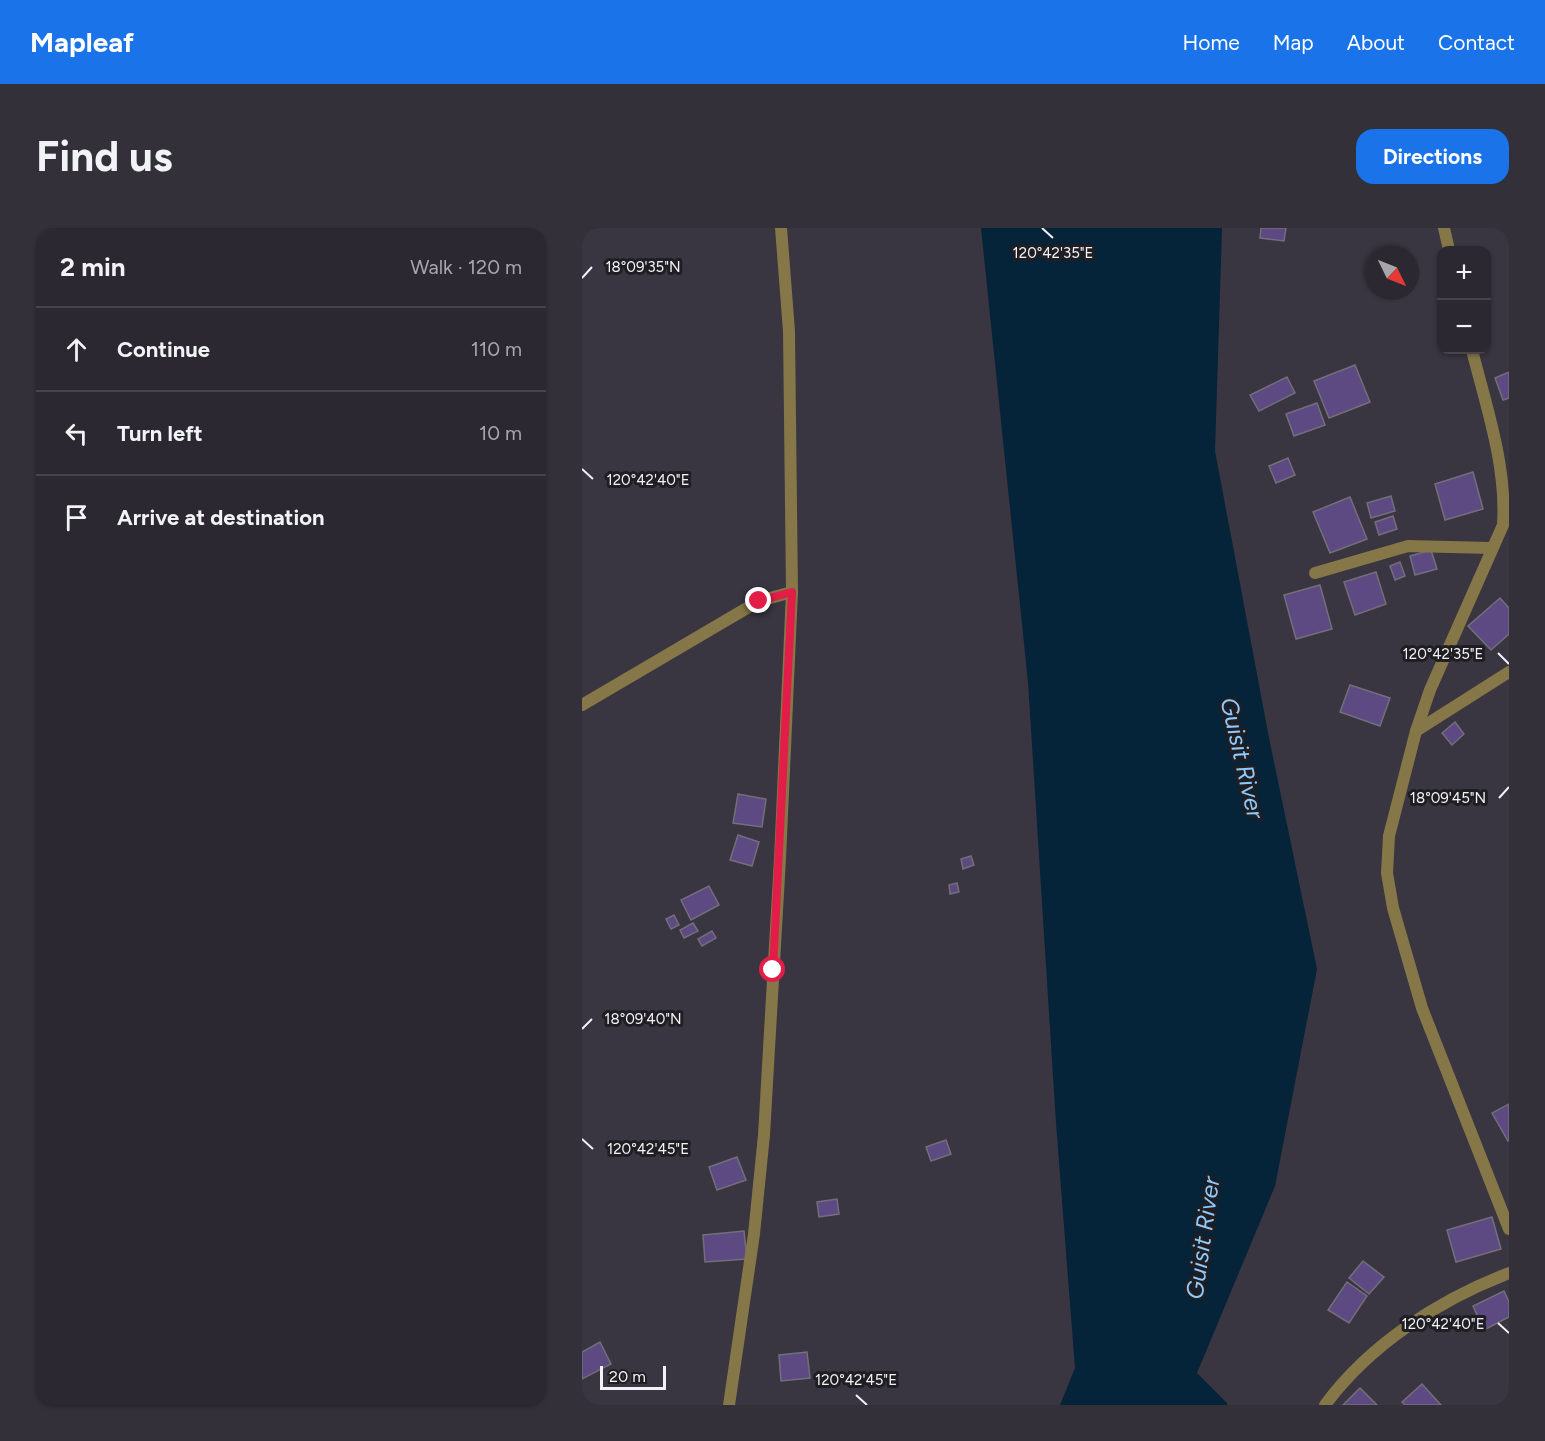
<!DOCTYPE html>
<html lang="en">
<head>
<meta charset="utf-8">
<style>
	:root { --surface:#2b2831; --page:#333039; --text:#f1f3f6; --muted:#a6a6ab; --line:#47444d; --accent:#1a73e8 }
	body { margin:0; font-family:Figtree,sans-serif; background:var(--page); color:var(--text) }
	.controls { position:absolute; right:18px; top:18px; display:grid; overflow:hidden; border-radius:12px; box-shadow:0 2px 4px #0004 }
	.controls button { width:54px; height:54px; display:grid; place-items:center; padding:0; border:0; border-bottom:2px solid var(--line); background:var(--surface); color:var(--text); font:30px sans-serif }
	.compass { position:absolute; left:783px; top:18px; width:54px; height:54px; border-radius:50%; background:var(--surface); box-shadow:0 2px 4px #0004; rotate:133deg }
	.scale { position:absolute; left:18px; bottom:15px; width:66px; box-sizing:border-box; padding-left:6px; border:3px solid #f3f1f8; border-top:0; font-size:16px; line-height:21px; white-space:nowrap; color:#f3f1f8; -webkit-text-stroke:4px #1f1e23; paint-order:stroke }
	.stop { position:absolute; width:18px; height:18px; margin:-14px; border:4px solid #e11d48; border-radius:50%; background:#fff }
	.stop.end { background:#e11d48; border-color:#fff; box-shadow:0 2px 6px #0008 }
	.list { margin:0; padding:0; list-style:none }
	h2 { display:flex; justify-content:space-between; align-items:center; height:78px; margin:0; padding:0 24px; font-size:26px }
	h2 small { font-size:20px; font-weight:400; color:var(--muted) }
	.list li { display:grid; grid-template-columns:39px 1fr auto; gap:18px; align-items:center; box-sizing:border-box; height:84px; padding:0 24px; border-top:2px solid var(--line) }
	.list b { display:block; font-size:22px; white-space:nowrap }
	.list em { font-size:20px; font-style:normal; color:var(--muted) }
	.icon { flex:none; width:33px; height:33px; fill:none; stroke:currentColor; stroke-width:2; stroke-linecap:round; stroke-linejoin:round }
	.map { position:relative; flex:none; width:927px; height:1177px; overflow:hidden; border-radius:18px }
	header { display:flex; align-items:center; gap:36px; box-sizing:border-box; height:84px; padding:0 30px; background:var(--accent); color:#fff }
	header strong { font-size:28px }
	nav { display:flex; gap:33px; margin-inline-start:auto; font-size:21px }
	.intro { display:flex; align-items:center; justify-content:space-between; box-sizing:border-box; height:144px; padding:0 36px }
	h1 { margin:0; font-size:42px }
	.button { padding:15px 27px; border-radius:18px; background:var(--accent); color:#fff; font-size:21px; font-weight:700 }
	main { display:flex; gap:36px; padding:0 36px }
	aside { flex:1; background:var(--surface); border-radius:18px; box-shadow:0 2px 4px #0004 }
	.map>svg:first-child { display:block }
	.water { fill:#052339 }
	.building { fill:#5e4a82; stroke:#726f7b; stroke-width:1.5 }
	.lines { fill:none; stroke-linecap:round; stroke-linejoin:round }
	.minor { stroke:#857747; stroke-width:12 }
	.route { stroke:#e11d48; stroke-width:8 }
	.ticks { fill:none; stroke:#f3f1f8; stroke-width:2 }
	.labels { text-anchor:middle; stroke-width:6; stroke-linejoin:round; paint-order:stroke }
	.water-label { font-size:24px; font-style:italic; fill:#8ecaff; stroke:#1f1e23 }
	.ticks-label { font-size:15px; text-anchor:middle; fill:#f3f1f8; stroke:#1f1e23; stroke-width:6; stroke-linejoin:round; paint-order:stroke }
</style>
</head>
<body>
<header>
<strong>Mapleaf</strong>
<nav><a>Home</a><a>Map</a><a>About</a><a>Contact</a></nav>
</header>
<div class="intro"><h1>Find us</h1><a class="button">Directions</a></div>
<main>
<aside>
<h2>2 min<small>Walk · 120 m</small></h2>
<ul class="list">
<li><svg class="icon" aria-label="ahead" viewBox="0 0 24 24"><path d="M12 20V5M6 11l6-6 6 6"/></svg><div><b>Continue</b></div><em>110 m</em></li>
<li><svg class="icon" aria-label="left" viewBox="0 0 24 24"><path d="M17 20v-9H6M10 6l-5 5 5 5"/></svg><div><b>Turn left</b></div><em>10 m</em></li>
<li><svg class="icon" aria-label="arrive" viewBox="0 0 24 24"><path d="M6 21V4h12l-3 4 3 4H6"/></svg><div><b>Arrive at destination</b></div></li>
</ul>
</aside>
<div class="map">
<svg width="927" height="1177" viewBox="0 0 927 1177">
	<rect width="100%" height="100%" fill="#393541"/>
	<path class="water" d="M399,0H640L633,223L687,510L735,741L693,958L615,1145L645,1175V1177H478L493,1140L474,895L446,454Z"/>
	<g class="building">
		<path d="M679,0H704L702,13L678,10Z"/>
		<path d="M773,137L788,174L747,190L732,153Z"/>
		<path d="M927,144V170L921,172L913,150Z"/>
		<path d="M705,149L713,165L677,183L668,167Z"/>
		<path d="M735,175L743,197L712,208L704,186Z"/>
		<path d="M706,230L713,247L694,255L687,238Z"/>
		<path d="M891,244L901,281L863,292L853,256Z"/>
		<path d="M809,268L813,283L789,290L785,275Z"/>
		<path d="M768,269L785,311L748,325L731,284Z"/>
		<path d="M811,288L815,301L797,307L793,294Z"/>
		<path d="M849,322L855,341L833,347L828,328Z"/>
		<path d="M818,334L823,348L813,352L808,338Z"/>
		<path d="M794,344L804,376L773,387L762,354Z"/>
		<path d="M738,357L750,401L714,411L702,367Z"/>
		<path d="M918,370L927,380V406L909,422L886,398Z"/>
		<path d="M768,457L808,470L798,498L758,484Z"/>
		<path d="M873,494L882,506L870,517L860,505Z"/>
		<path d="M156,566L184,571L180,599L151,595Z"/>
		<path d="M156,607L177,614L170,638L148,632Z"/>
		<path d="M389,628L392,637L381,641L379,631Z"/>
		<path d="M375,655L377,664L368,666L367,657Z"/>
		<path d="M127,658L137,677L109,692L99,672Z"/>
		<path d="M92,687L97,697L89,701L84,691Z"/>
		<path d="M111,695L116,703L102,710L98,702Z"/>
		<path d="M130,703L134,710L120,718L116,711Z"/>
		<path d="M927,876V912L926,913L910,885Z"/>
		<path d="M364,912L369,926L349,933L344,919Z"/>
		<path d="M155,929L164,952L135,962L127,939Z"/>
		<path d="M255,971L257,986L237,989L235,974Z"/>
		<path d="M910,989L919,1021L874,1034L865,1002Z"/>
		<path d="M162,1003L165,1031L123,1034L121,1007Z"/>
		<path d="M781,1033L802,1049L787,1066L767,1050Z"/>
		<path d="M765,1054L785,1068L767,1095L746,1082Z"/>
		<path d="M922,1063L927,1074V1089L902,1102L891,1078Z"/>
		<path d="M18,1114L29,1136L0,1151V1124Z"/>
		<path d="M225,1124L228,1150L199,1153L197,1127Z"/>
		<path d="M840,1156L859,1177H823L820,1174Z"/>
		<path d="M778,1160L795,1177H761Z"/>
	</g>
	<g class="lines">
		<g class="minor">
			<path d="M862,0L867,22"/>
			<path d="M890,122C904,178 925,238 921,297L848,462L834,503L807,608L805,645L811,680L840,780L927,1001"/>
			<path d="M733,345L826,318L910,320"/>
			<path d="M0,477L177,373L210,364"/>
			<path d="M834,503L927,444"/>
			<path d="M147,1177L172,1006L182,907L198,631L210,364L207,103L199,0"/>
			<path d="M743,1177C788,1116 857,1072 927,1045"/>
		</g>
	</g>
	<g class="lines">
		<path class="route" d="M177,373L210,364L191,742"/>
	</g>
	<path class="ticks" d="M460,0L471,10M0,50L10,39M0,241L11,251M916,425L927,436M917,570L927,559M0,801L10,791M0,911L11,921M916,1095L927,1105M274,1167L285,1177"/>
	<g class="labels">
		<g class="water-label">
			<text transform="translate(660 530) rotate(77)" y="8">Guisit River</text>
			<text transform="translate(621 1010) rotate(-82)" y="8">Guisit River</text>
		</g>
	</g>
	<g class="ticks-label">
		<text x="471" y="30">120°42'35"E</text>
		<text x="61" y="44">18°09'35"N</text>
		<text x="66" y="257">120°42'40"E</text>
		<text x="861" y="431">120°42'35"E</text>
		<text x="866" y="575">18°09'45"N</text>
		<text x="61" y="796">18°09'40"N</text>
		<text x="66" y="926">120°42'45"E</text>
		<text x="861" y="1101">120°42'40"E</text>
		<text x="274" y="1157">120°42'45"E</text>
	</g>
</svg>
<div class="controls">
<button>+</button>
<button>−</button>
</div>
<svg class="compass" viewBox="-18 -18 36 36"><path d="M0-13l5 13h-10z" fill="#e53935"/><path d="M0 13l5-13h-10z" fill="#a6a6ab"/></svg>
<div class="scale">20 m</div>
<div class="stop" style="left:191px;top:742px"></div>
<div class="stop end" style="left:177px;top:373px"></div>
</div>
</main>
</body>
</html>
